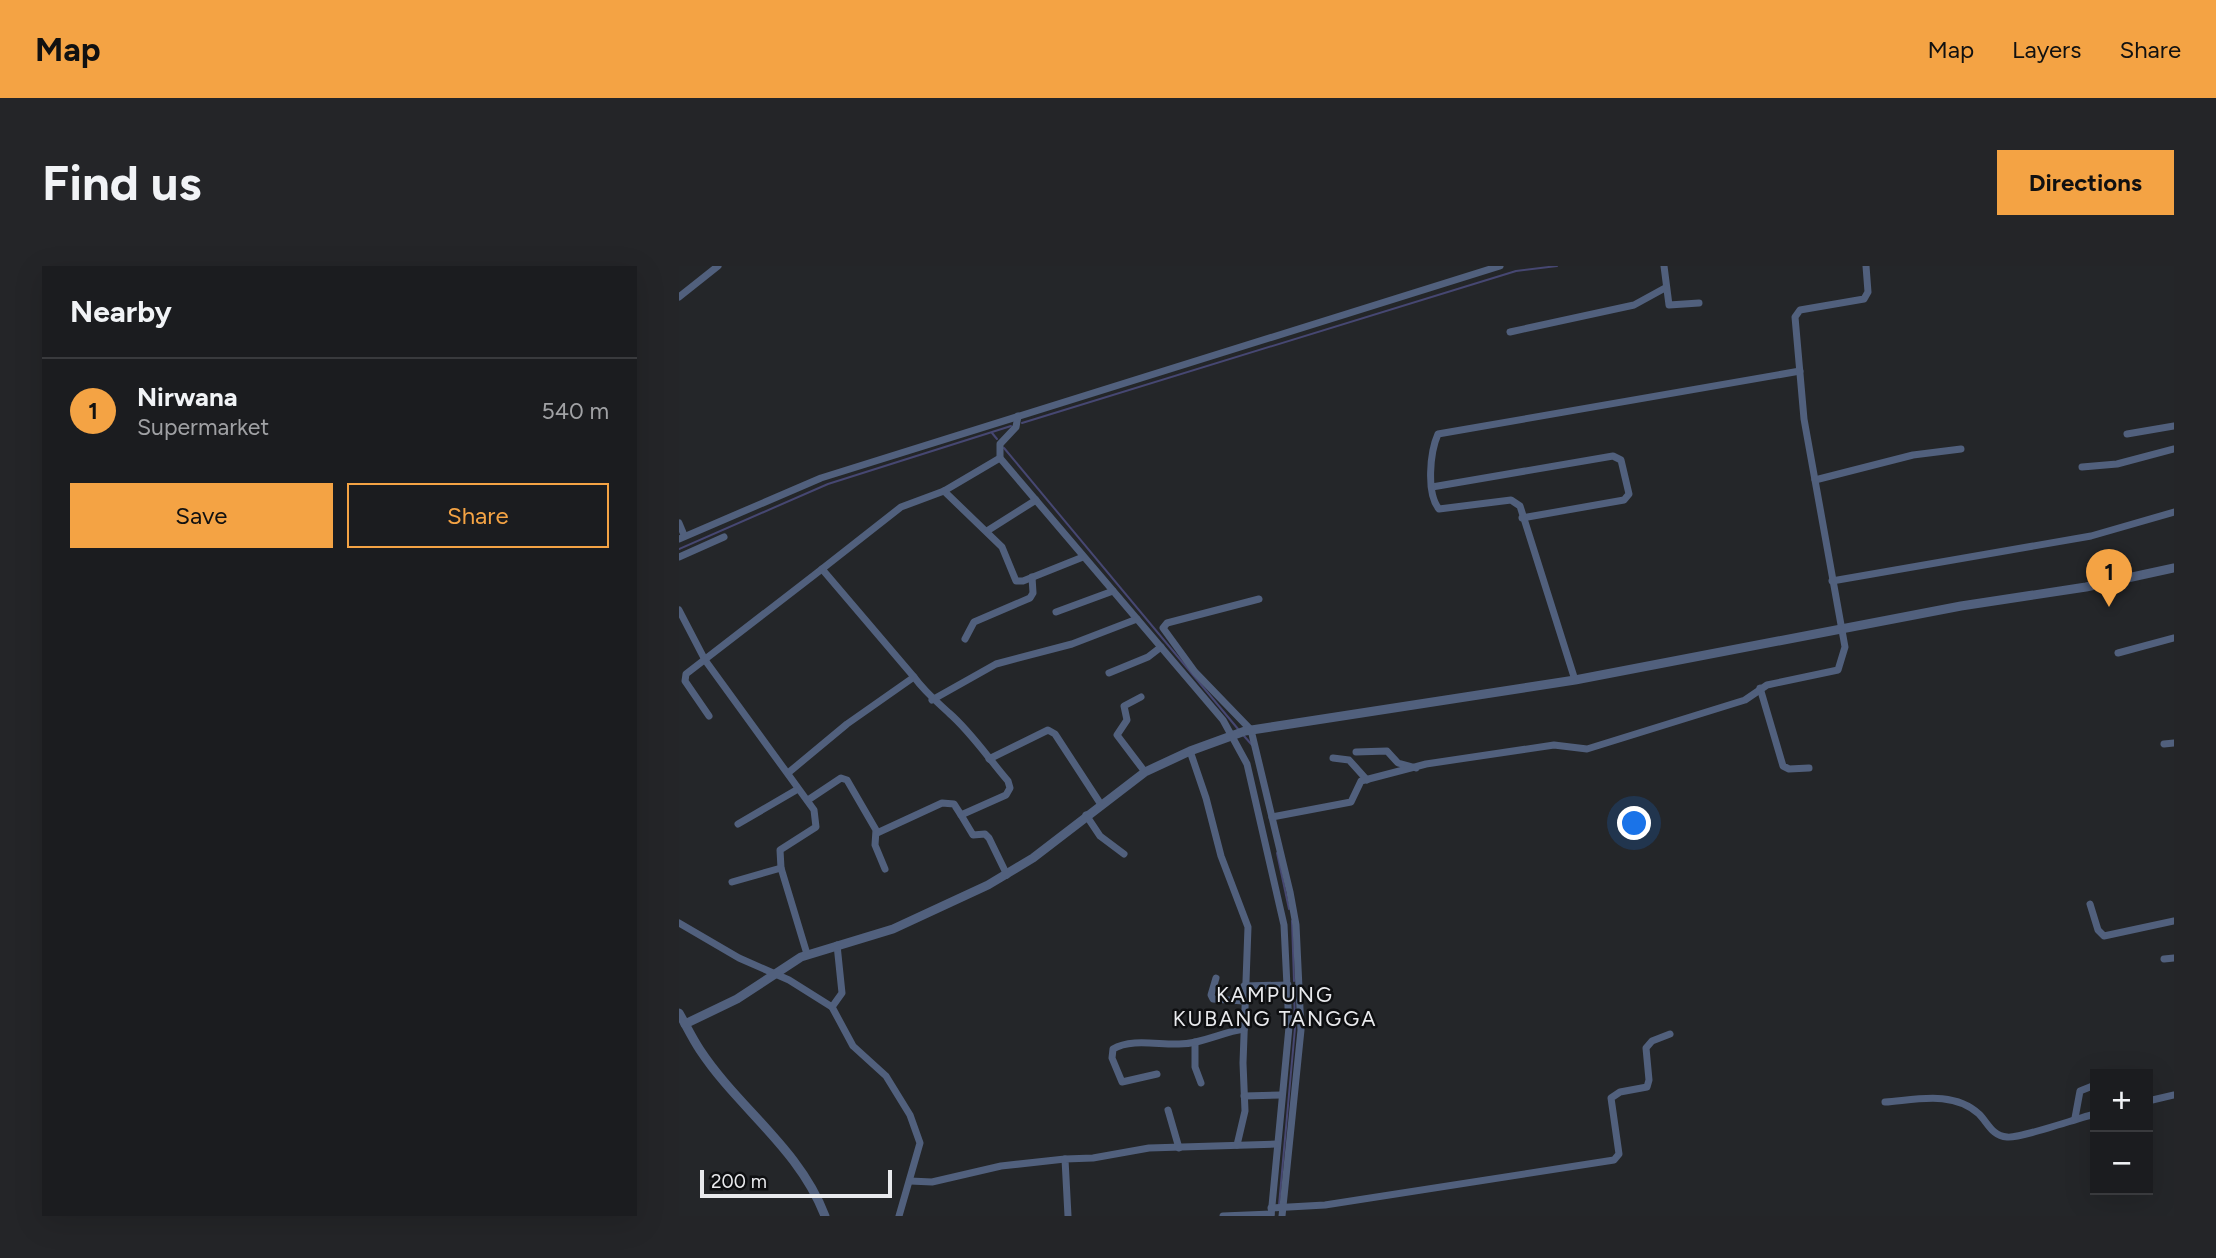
<!DOCTYPE html>
<html lang="en">
<head>
<meta charset="utf-8">
<style>
	:root { --surface:#1b1c1f; --page:#242528; --text:#f1f3f6; --muted:#a0a1a4; --line:#393a3d; --accent:#f4a344 }
	body { margin:0; font-family:Figtree,sans-serif; background:var(--page); color:var(--text) }
	.controls { position:absolute; right:21px; bottom:21px; display:grid; overflow:hidden; border-radius:0px; box-shadow:0 7px 28px #0002 }
	.controls button { width:63px; height:63px; display:grid; place-items:center; padding:0; border:0; border-bottom:2px solid var(--line); background:var(--surface); color:var(--text); font:35px sans-serif }
	.scale { position:absolute; left:21px; bottom:18px; width:192px; box-sizing:border-box; padding-left:7px; border:4px solid #e9eaed; border-top:0; font-size:19px; line-height:24px; white-space:nowrap; color:#e9eaed; -webkit-text-stroke:5px #0e0f11; paint-order:stroke }
	.you { position:absolute; left:956px; top:558px; width:24px; height:24px; margin:-18px; border:5px solid #fff; border-radius:50%; background:#1a73e8; box-shadow:0 0 0 10px #1a73e833 }
	.badge { display:grid; place-items:center; width:46px; height:46px; border-radius:50%; background:var(--accent); color:#111; font-size:23px; font-weight:700 }
	.pin { position:absolute; translate:-50% -58px; filter:drop-shadow(0 2px 4px #0008) }
	.pin::after { content:''; position:absolute; top:37px; width:24px; height:21px; background:inherit; clip-path:polygon(0 0,100% 0,50% 100%) }
	.list { margin:0; padding:0; list-style:none }
	h2 { display:flex; justify-content:space-between; align-items:center; height:91px; margin:0; padding:0 28px; font-size:30px }
	h2 small { font-size:23px; font-weight:400; color:var(--muted) }
	.list li { display:grid; grid-template-columns:46px 1fr auto; gap:21px; align-items:center; box-sizing:border-box; height:105px; padding:0 28px; border-top:2px solid var(--line) }
	.list b { display:block; font-size:26px; white-space:nowrap }
	.list p { margin:0; font-size:23px; white-space:nowrap; color:var(--muted) }
	.list em { font-size:23px; font-style:normal; color:var(--muted) }
	.actions { display:flex; gap:14px; padding:21px 28px }
	.actions a { flex:1; padding:16px 0; border:2px solid var(--accent); border-radius:0px; text-align:center; font-size:24px; color:var(--accent) }
	.actions .main { background:var(--accent); color:#111 }
	.map { position:relative; flex:none; width:1495px; height:950px; overflow:hidden; border-radius:0px }
	header { display:flex; align-items:center; gap:42px; box-sizing:border-box; height:98px; padding:0 35px; background:var(--accent); color:#111 }
	header strong { font-size:33px }
	nav { display:flex; gap:38px; margin-inline-start:auto; font-size:24px }
	.intro { display:flex; align-items:center; justify-content:space-between; box-sizing:border-box; height:168px; padding:0 42px }
	h1 { margin:0; font-size:49px }
	.button { padding:18px 32px; border-radius:0px; background:var(--accent); color:#111; font-size:24px; font-weight:700 }
	main { display:flex; gap:42px; padding:0 42px }
	aside { flex:1; background:var(--surface); border-radius:0px; box-shadow:0 7px 28px #0002 }
	.map>svg:first-child { display:block }
	.lines { fill:none; stroke-linecap:round; stroke-linejoin:round }
	.stream { stroke:#464772; stroke-width:2 }
	.minor { stroke:#51607d; stroke-width:7 }
	.tertiary { stroke:#51607d; stroke-width:9 }
	.labels { text-anchor:middle; stroke-width:5; stroke-linejoin:round; paint-order:stroke }
	.neighbourhood-label { font-size:21px; letter-spacing:2px; fill:#e9eaed; stroke:#0e0f11 }
</style>
</head>
<body>
<header>
<strong>Map</strong>
<nav><a>Map</a><a>Layers</a><a>Share</a></nav>
</header>
<div class="intro"><h1>Find us</h1><a class="button">Directions</a></div>
<main>
<aside>
<h2>Nearby<small></small></h2>
<ul class="list">
<li><span class="badge">1</span><div><b>Nirwana</b><p>Supermarket</p></div><em>540 m</em></li>
</ul>
<div class="actions"><a class="main">Save</a><a>Share</a></div>
</aside>
<div class="map">
<svg width="1495" height="950" viewBox="0 0 1495 950">
	<rect width="100%" height="100%" fill="#242629"/>
	<g class="lines">
		<g class="stream">
			<path d="M343,157L837,5L878,0"/>
			<path d="M313,167L318,173"/>
			<path d="M325,182L559,463"/>
			<path d="M0,283L149,218L332,160"/>
			<path d="M565,470L573,479"/>
			<path d="M598,587L610,643"/>
			<path d="M613,655L615,715"/>
			<path d="M600,939L616,762L615,721"/>
		</g>
		<g class="minor">
			<path d="M985,0L990,39L1020,37"/>
			<path d="M0,31L39,0"/>
			<path d="M831,66L955,39L986,22"/>
			<path d="M339,150L337,161L321,178V192L544,454L568,498L605,659L610,761L592,950"/>
			<path d="M1448,168L1495,160"/>
			<path d="M1403,201L1438,198L1495,183"/>
			<path d="M1136,214L1234,189L1282,183"/>
			<path d="M753,221L934,190L942,194L950,228L945,234L843,252"/>
			<path d="M265,225L323,281L337,315H344L404,291"/>
			<path d="M0,257L5,269"/>
			<path d="M308,265L357,234"/>
			<path d="M0,273L142,212L821,0"/>
			<path d="M0,291L45,271"/>
			<path d="M1153,315L1412,270L1495,246"/>
			<path d="M580,333L488,357L484,362L516,406L572,464L611,626L617,659L622,764L603,950"/>
			<path d="M0,344L26,394L135,544L137,561L101,584L102,602"/>
			<path d="M377,346L434,325"/>
			<path d="M286,373L295,356L351,332L354,327L353,311"/>
			<path d="M1439,387L1495,372"/>
			<path d="M430,407L469,391L482,381"/>
			<path d="M235,411L143,303L222,241L265,225L321,192"/>
			<path d="M896,414L841,240L832,234L760,243C747,227 751,186 759,168L1121,105"/>
			<path d="M1081,422L1104,500L1110,503L1130,502"/>
			<path d="M462,431L445,440L448,454L438,469L466,506"/>
			<path d="M253,434L317,398L393,378L458,353"/>
			<path d="M30,450L6,415L7,408L143,303"/>
			<path d="M1485,478L1495,477"/>
			<path d="M511,485L527,532L542,590L569,661L564,797L566,845L558,879"/>
			<path d="M677,486L708,485L719,497L737,502"/>
			<path d="M654,492L670,494L688,514"/>
			<path d="M310,493L369,464L376,468L421,537"/>
			<path d="M109,507L168,458L235,411C246,426 257,435 270,447C292,466 310,493 329,515L331,522L327,529L282,549L294,569L306,568L310,572L328,609"/>
			<path d="M129,534L162,512L168,514L197,564L196,579L206,603"/>
			<path d="M407,549L421,570L445,588"/>
			<path d="M593,551L672,536L682,515L747,498L875,479L908,483L1066,434L1088,419L1159,404L1166,381L1125,153L1116,51L1121,44L1185,33L1189,26L1187,0"/>
			<path d="M59,558L119,523"/>
			<path d="M198,567L263,537L275,538L282,549"/>
			<path d="M53,616L102,602L128,688"/>
			<path d="M1411,638L1419,664L1425,670L1495,655"/>
			<path d="M0,657L60,692L110,714L153,741L174,780L207,810L231,849L241,877L220,950"/>
			<path d="M1485,693L1495,692"/>
			<path d="M537,712L532,729L534,733L565,735"/>
			<path d="M565,720L609,719"/>
			<path d="M153,741L163,727L158,679"/>
			<path d="M516,776V801L522,817"/>
			<path d="M478,808L443,816L433,792L434,783C452,772 480,779 500,778C523,778 543,766 565,763"/>
			<path d="M565,830L602,829"/>
			<path d="M1469,835L1495,829"/>
			<path d="M1206,836C1236,834 1274,824 1300,848C1309,857 1313,870 1328,871C1340,873 1399,852 1416,848"/>
			<path d="M489,844L500,882"/>
			<path d="M1396,852L1401,825L1416,819"/>
			<path d="M231,915L253,916L322,900L386,893"/>
			<path d="M592,942L646,939L935,894L940,888L932,832L941,826L968,821L970,814L967,782L973,775L991,768"/>
			<path d="M389,950L386,893L414,892L470,882L598,878"/>
			<path d="M544,950L592,948"/>
		</g>
		<g class="tertiary">
			<path d="M0,747C7,759 13,772 21,784C60,843 120,882 146,950"/>
			<path d="M6,758L58,733L122,691L214,663L309,619L354,592L466,506L511,485L566,465L896,414L1282,340L1407,321L1495,302"/>
		</g>
	</g>
	<g class="labels">
		<g class="neighbourhood-label">
			<text x="596" y="736">KAMPUNG<tspan x="596" dy="24">KUBANG TANGGA</tspan></text>
		</g>
	</g>
</svg>
<div class="controls">
<button>+</button>
<button>−</button>
</div>
<div class="scale">200 m</div>
<div class="you"></div>
<div class="pin badge" style="left:1430px;top:341px">1</div>
</div>
</main>
</body>
</html>
